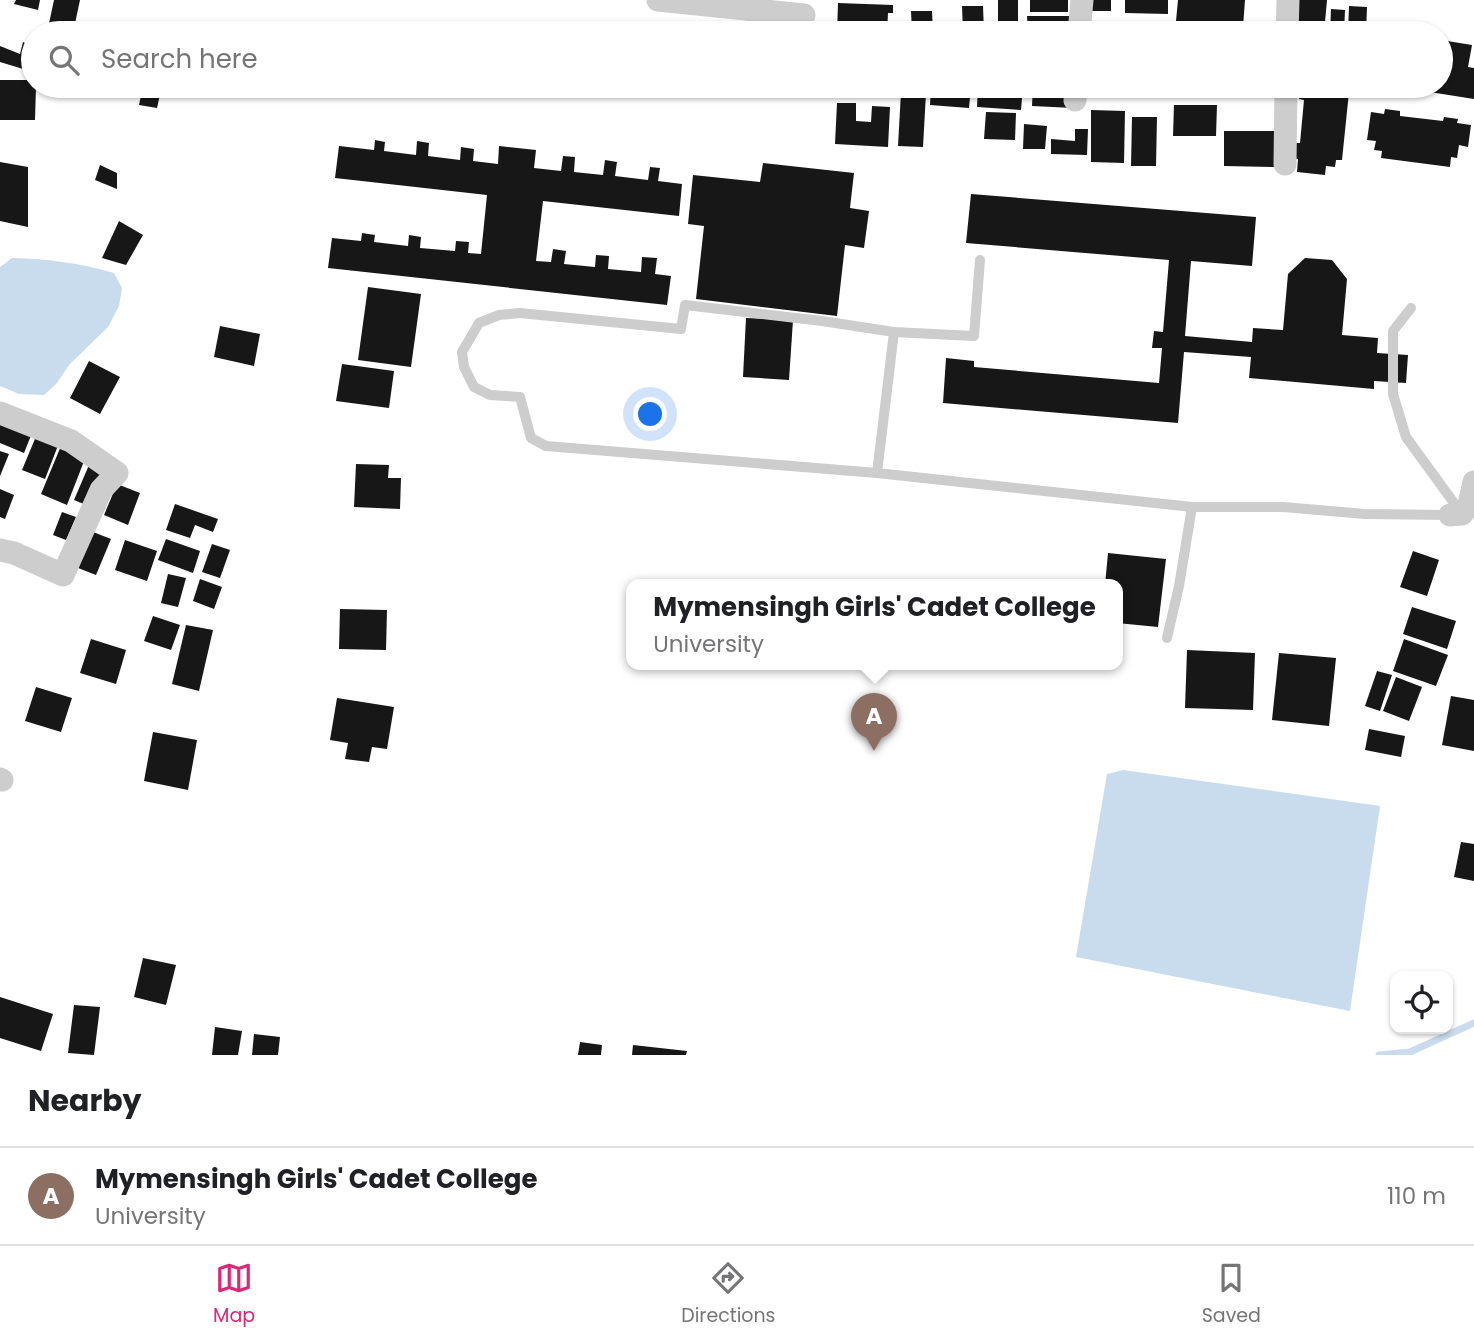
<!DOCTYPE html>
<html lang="en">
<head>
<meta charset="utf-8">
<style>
	:root { --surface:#fff; --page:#f6f6f6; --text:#202124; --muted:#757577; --line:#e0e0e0; --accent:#db2777 }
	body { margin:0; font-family:Poppins,sans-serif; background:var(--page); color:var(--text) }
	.controls { position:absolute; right:21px; bottom:21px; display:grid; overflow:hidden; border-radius:14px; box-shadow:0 2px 5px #0004 }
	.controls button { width:63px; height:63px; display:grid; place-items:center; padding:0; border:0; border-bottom:2px solid var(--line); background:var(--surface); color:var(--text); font:35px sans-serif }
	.you { position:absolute; left:651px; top:415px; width:24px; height:24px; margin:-18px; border:5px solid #fff; border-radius:50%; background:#1a73e8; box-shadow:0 0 0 10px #1a73e833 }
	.badge { display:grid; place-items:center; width:46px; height:46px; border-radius:50%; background:var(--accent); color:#fff; font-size:23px; font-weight:700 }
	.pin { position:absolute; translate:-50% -58px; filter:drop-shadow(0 2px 4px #0008) }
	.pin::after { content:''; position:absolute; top:37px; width:24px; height:21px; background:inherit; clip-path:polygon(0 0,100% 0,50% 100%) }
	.popup { position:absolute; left:626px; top:579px; width:497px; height:91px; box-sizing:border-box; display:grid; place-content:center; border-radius:14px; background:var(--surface); filter:drop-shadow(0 2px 5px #0005); font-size:23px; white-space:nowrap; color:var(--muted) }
	.popup b { font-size:26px; color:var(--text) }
	.popup::after { content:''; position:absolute; left:50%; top:100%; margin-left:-14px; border:14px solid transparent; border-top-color:var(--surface) }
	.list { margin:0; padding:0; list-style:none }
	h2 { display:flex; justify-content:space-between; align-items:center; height:91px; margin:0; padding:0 28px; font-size:30px }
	h2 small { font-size:23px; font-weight:400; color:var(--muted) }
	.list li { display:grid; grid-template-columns:46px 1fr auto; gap:21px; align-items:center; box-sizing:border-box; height:98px; padding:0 28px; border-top:2px solid var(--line) }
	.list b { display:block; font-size:26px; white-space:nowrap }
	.list p { margin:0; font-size:23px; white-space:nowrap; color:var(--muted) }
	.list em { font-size:23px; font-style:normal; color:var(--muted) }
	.icon { flex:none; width:38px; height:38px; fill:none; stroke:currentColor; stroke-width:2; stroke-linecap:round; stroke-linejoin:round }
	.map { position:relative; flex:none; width:1474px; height:1055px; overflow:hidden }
	.search { position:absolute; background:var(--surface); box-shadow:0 2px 5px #0004; left:21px; right:21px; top:21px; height:77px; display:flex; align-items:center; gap:18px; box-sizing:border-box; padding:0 24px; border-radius:38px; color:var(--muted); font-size:26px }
	.sheet { height:189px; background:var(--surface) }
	nav { display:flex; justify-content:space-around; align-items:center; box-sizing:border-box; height:98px; border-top:2px solid var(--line); background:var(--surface); font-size:19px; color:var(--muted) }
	nav a { display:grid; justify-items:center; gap:4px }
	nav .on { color:var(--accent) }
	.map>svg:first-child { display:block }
	.water { fill:#c8dcee }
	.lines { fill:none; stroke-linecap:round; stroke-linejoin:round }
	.stream { stroke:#c8dcee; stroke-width:7 }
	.building { fill:#171717 }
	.service { stroke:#cdcdcd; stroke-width:10 }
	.minor { stroke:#cdcdcd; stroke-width:23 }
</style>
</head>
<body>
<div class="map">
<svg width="1474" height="1055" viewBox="0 0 1474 1055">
	<rect width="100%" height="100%" fill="#fff"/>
	<g class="water">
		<path d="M12,258C49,259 79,263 114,273L122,288L119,306L108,327L69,365L57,383L44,395L19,394L0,386V267Z"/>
		<path d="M1123,770L1380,806L1350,1011L1076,957L1107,774Z"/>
	</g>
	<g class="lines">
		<path class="stream" d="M1379,1055L1410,1052L1474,1023"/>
	</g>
	<g class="building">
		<path d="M16,0H40L38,10L14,4Z"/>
		<path d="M54,0H80L73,33H47Z"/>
		<rect x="998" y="0" width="20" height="32"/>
		<rect x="1030" y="0" width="38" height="12"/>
		<path d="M1091,0H1111V11H1090Z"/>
		<path d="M1125,0H1168V14L1125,13Z"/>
		<path d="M1178,0H1245L1243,27L1176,21Z"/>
		<path d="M1291,0H1327L1324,33L1289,31Z"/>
		<path d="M838,3L893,5V13H888L887,33H837Z"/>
		<path d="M962,6H983L984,33H963Z"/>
		<path d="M1349,6L1367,7L1366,33H1348Z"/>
		<path d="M1331,9L1345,10L1344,33H1330Z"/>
		<path d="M911,11H932L933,33H912Z"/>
		<path d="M1027,16H1072V33H1028Z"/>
		<path d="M1120,23L1169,24L1168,33H1120Z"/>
		<path d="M1441,40L1472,45L1468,67L1474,68V99L1398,87L1441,86Z"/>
		<path d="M23,42L33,47V72L0,62V46L20,54Z"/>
		<path d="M0,80H33V86H36L35,120H0Z"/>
		<path d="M143,86H162L157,108L139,105Z"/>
		<path d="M931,86H971L969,108L930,105Z"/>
		<path d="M978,86H1023L1021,110L977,107Z"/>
		<path d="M1033,86H1074L1073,108L1032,106Z"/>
		<rect x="1106" y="86" width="12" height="3"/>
		<path d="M1130,86H1151V92L1130,91Z"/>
		<path d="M1301,86H1339V91L1349,92L1342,160H1336L1335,167L1326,166L1325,175L1297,172L1298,159L1293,158L1295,143H1300L1304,100L1299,99Z"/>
		<path d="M901,92L926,93L923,147L898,146Z"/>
		<path d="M837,103H856V121L871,122L872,106L890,107L888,147L835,144Z"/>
		<path d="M1174,105H1217L1216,136H1173Z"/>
		<path d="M1385,109L1400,111V116L1443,121L1444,117L1458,119L1457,123L1471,125L1468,147L1459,145L1457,158L1451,157L1450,167L1381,158L1382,151L1374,150L1376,141L1367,140L1371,112L1384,114Z"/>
		<path d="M1091,110L1125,111L1124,163L1091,162Z"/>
		<path d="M986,112L1016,113L1015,140L984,139Z"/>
		<path d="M1132,117H1157L1156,166H1131Z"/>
		<path d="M1024,124L1047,126L1045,149H1023Z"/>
		<path d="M1075,129H1088L1087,155L1051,154V139L1075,141Z"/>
		<path d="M1224,131H1277L1276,167L1224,166Z"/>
		<path d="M375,140L385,142L384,151L416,155L417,141L429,143L428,156L460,160L461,147L474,149L473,161L498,164L499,146L536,150L534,168L561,171L563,156L575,157L574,172L603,175L605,160L617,162L615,176L648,180L650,167L660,168L658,181L682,184L679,216L543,201L536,261L551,262L553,249L566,251L564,264L595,267L596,255L609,256L608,269L641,272L642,257L657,258L655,274L671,276L667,305L328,268L332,238L361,241L362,233L375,235L374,242L408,246L409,235L421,237L420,248L455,251L456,241L469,242L468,253L481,254L487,195L335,178L339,146L374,150Z"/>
		<path d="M0,162L28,167V227L0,221Z"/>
		<path d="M763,163L854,173L850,208L869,211L864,248L845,245L837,316L696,299L704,226L688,224L693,175L760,182Z"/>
		<path d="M100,165L117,173V189L95,180Z"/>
		<path d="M971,194L1256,217L1252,266L1191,261L1185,336L1252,342L1253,328L1283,330L1288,274L1305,258L1332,260L1347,279L1342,335L1378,338L1377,353L1408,355L1406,383L1374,381V389L1249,378L1251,357L1184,352L1178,423L943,403L946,358L974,361V367L1159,383L1162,348H1152L1154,331L1163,332L1169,260L966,243Z"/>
		<path d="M119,221L143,235L126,265L102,258Z"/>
		<path d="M368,287L421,294L411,367L358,360Z"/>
		<path d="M746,318L793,320L789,380L743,377Z"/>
		<path d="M220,326L260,334L254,366L214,357Z"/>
		<path d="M89,361L120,377L100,414L70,398Z"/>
		<path d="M342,364L394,371L389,408L336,401Z"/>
		<path d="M0,420L32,433L24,453L0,443Z"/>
		<path d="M37,434L59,443L45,479L22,470Z"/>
		<path d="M61,446L86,456L67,505L41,494Z"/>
		<path d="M0,451L9,454L0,476Z"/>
		<path d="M356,464L389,465L388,478H401L400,509L354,507Z"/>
		<path d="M89,465L105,472L91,507L74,500Z"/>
		<path d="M117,484L140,493L128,525L104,515Z"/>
		<path d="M0,489L14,495L5,519L0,517Z"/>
		<path d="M175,504L218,519L213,532L195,525L190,538L166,530Z"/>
		<path d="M62,512L76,517L66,540L53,535Z"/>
		<path d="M88,530L111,539L96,575L73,566Z"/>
		<path d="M166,539L200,551L193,573L158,560Z"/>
		<path d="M125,540L157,551L147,581L115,570Z"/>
		<path d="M212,544L230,550L220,578L202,572Z"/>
		<path d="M1413,551L1439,560L1427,596L1400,587Z"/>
		<path d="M1108,553L1166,559L1158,627L1117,623V585H1105Z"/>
		<path d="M168,574L186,578L178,607L161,603Z"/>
		<path d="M200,579L222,587L214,609L193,601Z"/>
		<path d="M1412,607L1456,621L1447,649L1403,634Z"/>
		<path d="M340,609L387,610L386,650L339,649Z"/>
		<path d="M153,616L180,625L171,650L144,641Z"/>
		<path d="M186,625L213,630L199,691L172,684Z"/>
		<path d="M91,639L126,650L116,684L80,673Z"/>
		<path d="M1404,639L1448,655L1436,686L1393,671Z"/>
		<path d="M1187,650L1255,653L1253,710L1185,708Z"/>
		<path d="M1279,653L1336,658L1329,726L1272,720Z"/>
		<path d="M1377,671L1392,675L1380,711L1365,706Z"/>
		<path d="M1396,677L1422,687L1409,721L1383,711Z"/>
		<path d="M36,687L72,698L61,732L25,721Z"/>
		<path d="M1451,696L1474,700V751L1442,745Z"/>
		<path d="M337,698L394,707L387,749L372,747L369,762L345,759L348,743L330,740Z"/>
		<path d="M1369,729L1405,736L1401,757L1365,750Z"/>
		<path d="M153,732L197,740L188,790L144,781Z"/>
		<path d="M1461,842L1474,844V881L1454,877Z"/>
		<path d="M143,958L176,965L166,1005L134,997Z"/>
		<path d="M0,997L53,1014L41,1051L0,1038Z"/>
		<path d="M74,1005L100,1007L94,1055L68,1053Z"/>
		<path d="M215,1027L242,1031L238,1055H212Z"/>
		<path d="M254,1034L280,1037L278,1055H252Z"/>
		<path d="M580,1042L602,1045L601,1055H578Z"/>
		<path d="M633,1045L687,1051L686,1055H632Z"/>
	</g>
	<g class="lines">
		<g class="service">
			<path d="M1411,308L1393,331V394L1406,437L1462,514"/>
			<path d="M894,332L877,473L1192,507L1179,586L1167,638"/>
			<path d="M877,473L546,446L531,438L520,397L490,395L474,387L464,367L462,352L479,323L499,315L520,313L681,329L685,305L822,321L894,332L974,336L980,260"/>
			<path d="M1192,507H1283L1365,514L1450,515"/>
		</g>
		<g class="minor">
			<path d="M658,0L804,15"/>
			<path d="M1079,33L1082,0"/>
			<path d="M1287,33L1288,0"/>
			<path d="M1075,100L1076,86"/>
			<path d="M1285,164L1286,86"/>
			<path d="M0,413L71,441L117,473L101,490L63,575L14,553L0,550"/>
			<path d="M1450,515L1462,514L1469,505L1474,482"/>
			<path d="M0,779L2,780"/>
		</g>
	</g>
</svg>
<div class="controls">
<button><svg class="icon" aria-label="locate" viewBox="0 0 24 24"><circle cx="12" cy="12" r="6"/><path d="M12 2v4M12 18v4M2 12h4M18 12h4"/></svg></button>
</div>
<div class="you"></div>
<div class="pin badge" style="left:874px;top:751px;background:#8d6e63">A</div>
<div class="popup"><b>Mymensingh Girls' Cadet College</b>University</div>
<div class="search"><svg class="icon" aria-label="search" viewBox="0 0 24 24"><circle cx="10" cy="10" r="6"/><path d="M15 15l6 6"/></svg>Search here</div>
</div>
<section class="sheet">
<h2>Nearby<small></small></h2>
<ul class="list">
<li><span class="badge" style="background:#8d6e63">A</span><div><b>Mymensingh Girls' Cadet College</b><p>University</p></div><em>110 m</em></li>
</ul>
</section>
<nav>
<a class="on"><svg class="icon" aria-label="map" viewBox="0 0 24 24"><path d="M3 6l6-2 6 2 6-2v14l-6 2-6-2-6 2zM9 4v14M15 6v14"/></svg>Map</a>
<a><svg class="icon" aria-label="directions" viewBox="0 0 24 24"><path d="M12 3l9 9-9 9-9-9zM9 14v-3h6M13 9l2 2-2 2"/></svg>Directions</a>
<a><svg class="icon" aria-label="saved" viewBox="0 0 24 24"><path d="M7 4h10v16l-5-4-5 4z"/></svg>Saved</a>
</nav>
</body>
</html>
